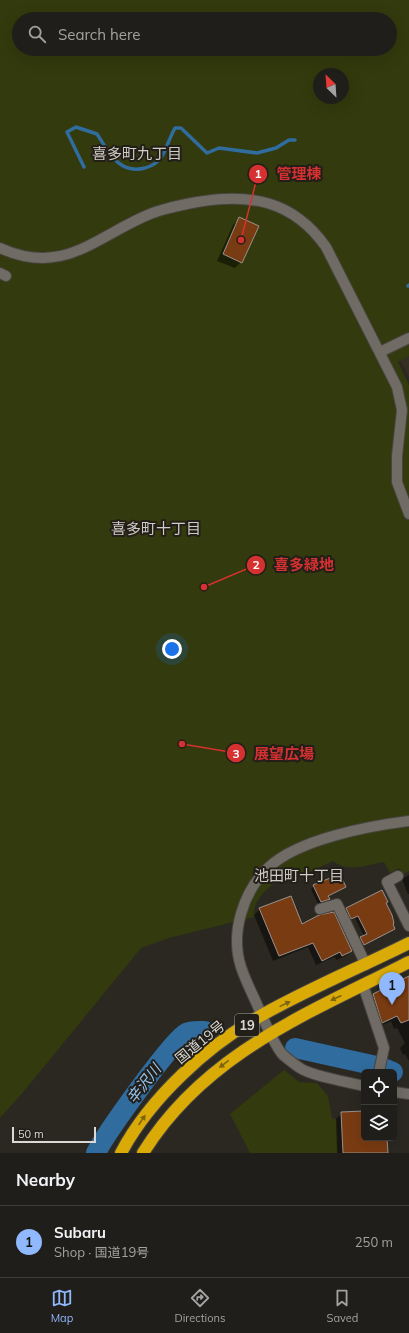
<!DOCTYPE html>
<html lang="en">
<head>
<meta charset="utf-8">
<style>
	:root { --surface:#201e1a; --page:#2d2b27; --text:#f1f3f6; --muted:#a2a2a2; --line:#3d3c39; --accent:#90b8fd }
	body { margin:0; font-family:Mulish,"Noto Sans JP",sans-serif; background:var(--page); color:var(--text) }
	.controls { position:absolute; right:12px; bottom:12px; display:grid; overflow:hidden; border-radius:6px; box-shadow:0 4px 16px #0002 }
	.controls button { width:36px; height:36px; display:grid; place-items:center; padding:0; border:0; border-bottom:1px solid var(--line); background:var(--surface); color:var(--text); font:20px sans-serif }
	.compass { position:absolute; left:313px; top:68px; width:36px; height:36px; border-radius:50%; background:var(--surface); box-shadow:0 4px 16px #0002; rotate:335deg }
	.scale { position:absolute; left:12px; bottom:10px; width:84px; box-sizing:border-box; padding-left:4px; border:2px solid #dbd9d5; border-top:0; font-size:11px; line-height:14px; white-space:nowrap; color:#dbd9d5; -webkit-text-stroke:3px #221e18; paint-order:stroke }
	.you { position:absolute; left:172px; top:649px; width:14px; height:14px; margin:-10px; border:3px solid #fff; border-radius:50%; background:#1a73e8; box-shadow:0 0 0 6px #1a73e833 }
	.badge { display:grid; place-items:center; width:26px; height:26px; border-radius:50%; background:var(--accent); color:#111; font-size:13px; font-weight:700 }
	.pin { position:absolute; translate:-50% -33px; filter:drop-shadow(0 1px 2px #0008) }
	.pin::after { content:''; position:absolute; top:21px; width:14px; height:12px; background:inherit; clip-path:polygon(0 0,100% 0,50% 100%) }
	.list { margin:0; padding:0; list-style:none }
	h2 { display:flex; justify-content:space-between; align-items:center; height:52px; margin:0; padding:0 16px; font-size:17px }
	h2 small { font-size:13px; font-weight:400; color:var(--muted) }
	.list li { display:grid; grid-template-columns:26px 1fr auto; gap:12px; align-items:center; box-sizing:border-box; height:72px; padding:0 16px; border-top:1px solid var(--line) }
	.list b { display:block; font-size:15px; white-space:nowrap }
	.list p { margin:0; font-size:13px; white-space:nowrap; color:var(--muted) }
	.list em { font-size:13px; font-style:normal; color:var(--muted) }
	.icon { flex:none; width:22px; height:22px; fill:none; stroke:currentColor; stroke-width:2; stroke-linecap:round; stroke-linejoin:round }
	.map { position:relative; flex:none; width:409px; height:1153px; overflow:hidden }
	.search { position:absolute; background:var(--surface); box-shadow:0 4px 16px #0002; left:12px; right:12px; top:12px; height:44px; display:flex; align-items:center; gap:10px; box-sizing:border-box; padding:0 14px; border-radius:22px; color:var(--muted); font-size:15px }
	.sheet { height:124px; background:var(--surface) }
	nav { display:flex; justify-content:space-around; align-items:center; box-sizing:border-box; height:56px; border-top:1px solid var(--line); background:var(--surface); font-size:11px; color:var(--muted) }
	nav a { display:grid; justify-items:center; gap:2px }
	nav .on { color:var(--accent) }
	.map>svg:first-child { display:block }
	.built { fill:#352e22 }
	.green { fill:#333a0d; fill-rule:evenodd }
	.shadow { fill:#0007 }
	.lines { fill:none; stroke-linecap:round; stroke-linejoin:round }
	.stream { stroke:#306c9e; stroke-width:3.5 }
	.river { stroke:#306c9e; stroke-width:20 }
	.building { fill:#793b12; stroke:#9a928d }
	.minor-casing { stroke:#484540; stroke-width:12 }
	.highway-casing { stroke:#484540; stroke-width:14 }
	.minor { stroke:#706c65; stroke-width:10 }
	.highway { stroke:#daab07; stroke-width:12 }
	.oneway { fill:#7e6410 }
	.labels { text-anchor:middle; stroke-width:4; stroke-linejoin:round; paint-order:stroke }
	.shield { fill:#221e18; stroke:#a4a19c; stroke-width:1 }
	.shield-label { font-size:13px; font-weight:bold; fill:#dbd9d5 }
	.street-label { font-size:14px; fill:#dbd9d5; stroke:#221e18 }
	.neighbourhood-label { font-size:15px; fill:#d0cbc4; stroke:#221e18 }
	.water-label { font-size:15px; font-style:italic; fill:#96c5f0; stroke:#221e18 }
	.leader { fill:none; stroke:#d63131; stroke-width:1.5 }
	.callout-dot { fill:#d63131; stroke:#221e18; stroke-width:1.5 }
	.mark-label { font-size:12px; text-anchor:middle; font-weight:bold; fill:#fff }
	.callout-label { font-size:15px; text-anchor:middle; font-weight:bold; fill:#d63131; stroke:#221e18; stroke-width:4; stroke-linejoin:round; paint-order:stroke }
</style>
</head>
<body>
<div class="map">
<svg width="409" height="1153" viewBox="0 0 409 1153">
	<rect width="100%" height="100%" fill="#2b2822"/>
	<path class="built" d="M409,356V377L400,360Z"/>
	<g class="green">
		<path d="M0,0H409V356L398,362L409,385V871L404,874L399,868L390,873L384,862C366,865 349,873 333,861L288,882L277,881C266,890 252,901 254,917L169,938L141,948L25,1090L0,1118ZM19,19H390V49H19ZM319,74H343V98H319Z"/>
		<path d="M284,1070L299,1082L317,1083L328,1096L332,1118L337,1120L338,1153H250L230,1114Z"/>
	</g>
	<g class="shadow">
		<path d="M239,219L241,262L235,268L217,261L233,225Z"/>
		<path d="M409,875V894H408L402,879Z"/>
		<path d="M314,886L345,887L327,897L328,899L325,902L318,904L311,889Z"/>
		<path d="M385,903L394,929L360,947L357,941L364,936L355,918L348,922L344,912L347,909Z"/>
		<path d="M260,909L302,925L351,951L346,956L336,960L335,957L316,965L308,947L273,961L254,915Z"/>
		<path d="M409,977V1061L405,1054L403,1055L400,1048L405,1043L397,1028L394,1029L391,1021L376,1028L367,1001L373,995Z"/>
		<path d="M364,1112V1138H386L387,1153H337L336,1119L342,1113Z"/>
	</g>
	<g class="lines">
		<g class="stream">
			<path d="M84,167L67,132L76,127L97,134C108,151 119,175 145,168C152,166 158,163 162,156C167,147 170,137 175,128H181L207,153L219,148L257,153L276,148L289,140H295"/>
			<path d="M408,286L409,285"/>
		</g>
		<g class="river">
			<path d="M295,1048L381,1067L393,1072"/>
			<path d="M96,1153C104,1136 173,1039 186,1033C192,1030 199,1031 205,1031"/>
		</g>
	</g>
	<g class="building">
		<path d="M239,217L259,226L242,263L223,254Z"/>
		<path d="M340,874L346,887L328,896L330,899L321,902L313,885Z"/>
		<path d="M382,890L388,902L386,903L392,915L394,923L393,924L395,929L364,945L360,937L367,934L358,916L351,919L346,908Z"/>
		<path d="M291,896L302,924L319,915L334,912L352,951L342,956L340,952L322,961L313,943L279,956L259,908Z"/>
		<path d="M409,976V1020L401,1023L397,1016L382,1023L373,994Z"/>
		<path d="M364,1111V1138H387L388,1153H343L341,1112Z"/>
	</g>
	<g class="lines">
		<defs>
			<g id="minor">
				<path d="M0,248C64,277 96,236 150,214C165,208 181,205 197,202C249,193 293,200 326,247L397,387L402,410L397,456V482L409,514"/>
				<path d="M0,273L6,276"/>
				<path d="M380,352L409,338"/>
				<path d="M398,876L387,882L409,926"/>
				<path d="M320,909L337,904L366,965"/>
				<path d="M363,985L384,1048L379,1072"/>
				<path d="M364,1086C349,1082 311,1076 300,1068C294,1064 288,1059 283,1055C275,1047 264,1020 259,1009C253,995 246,982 241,967C230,933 243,891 269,867C299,839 369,826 409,821"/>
				<path d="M394,1092L409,1094"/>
			</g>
			<g id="highway">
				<path d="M121,1153C150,1098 208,1045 262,1015C310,988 361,967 409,943"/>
				<path d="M143,1153C205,1053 309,1013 409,962"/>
			</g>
		</defs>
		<use href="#minor" class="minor-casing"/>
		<use href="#highway" class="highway-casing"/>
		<use href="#minor" class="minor"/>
		<use href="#highway" class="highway"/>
	</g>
	<defs><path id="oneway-solid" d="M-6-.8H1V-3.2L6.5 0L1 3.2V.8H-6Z"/></defs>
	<g class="oneway">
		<use href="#oneway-solid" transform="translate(336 998) rotate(155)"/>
		<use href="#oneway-solid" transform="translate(285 1004) rotate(-26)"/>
		<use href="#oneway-solid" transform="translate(224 1064) rotate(143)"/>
		<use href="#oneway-solid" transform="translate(142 1120) rotate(-56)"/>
	</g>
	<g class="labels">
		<rect class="shield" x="235" y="1014" width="24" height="22" rx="3"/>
		<g class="shield-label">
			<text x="247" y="1030">19</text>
		</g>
		<g class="street-label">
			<text transform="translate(200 1042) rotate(-39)" y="5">国道19号</text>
		</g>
		<g class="neighbourhood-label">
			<text x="137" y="159">喜多町九丁目</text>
			<text x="156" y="534">喜多町十丁目</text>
			<text x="299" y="881">池田町十丁目</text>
		</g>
		<g class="water-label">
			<text transform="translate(144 1084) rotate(-52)" y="5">辛沢川</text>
		</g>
	</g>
	<path class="leader" d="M241 240L258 174M204 587L256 565M182 744L236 753"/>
	<g class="callout-dot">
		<circle cx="241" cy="240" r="4"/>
		<circle cx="204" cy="587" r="4"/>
		<circle cx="182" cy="744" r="4"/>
		<circle cx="258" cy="174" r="10"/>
		<circle cx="256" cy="565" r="10"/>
		<circle cx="236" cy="753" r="10"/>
	</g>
	<g class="mark-label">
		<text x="258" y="178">1</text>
		<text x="256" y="569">2</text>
		<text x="236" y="758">3</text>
	</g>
	<g class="callout-label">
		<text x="299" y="179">管理棟</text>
		<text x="304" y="570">喜多緑地</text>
		<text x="284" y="759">展望広場</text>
	</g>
</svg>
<div class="controls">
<button><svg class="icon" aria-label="locate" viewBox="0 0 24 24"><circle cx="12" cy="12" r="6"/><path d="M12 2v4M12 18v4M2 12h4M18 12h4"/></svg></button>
<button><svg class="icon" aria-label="layers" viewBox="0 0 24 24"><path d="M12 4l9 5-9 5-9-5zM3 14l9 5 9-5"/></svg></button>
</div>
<svg class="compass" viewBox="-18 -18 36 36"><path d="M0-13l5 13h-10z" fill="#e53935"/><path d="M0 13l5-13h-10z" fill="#a2a2a2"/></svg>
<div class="scale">50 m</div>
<div class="you"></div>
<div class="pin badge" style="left:392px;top:1005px">1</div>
<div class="search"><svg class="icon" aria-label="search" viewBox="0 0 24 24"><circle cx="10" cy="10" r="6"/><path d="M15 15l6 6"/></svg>Search here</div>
</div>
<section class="sheet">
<h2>Nearby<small></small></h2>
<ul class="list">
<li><span class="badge">1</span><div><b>Subaru</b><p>Shop · 国道19号</p></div><em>250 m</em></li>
</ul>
</section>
<nav>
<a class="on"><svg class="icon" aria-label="map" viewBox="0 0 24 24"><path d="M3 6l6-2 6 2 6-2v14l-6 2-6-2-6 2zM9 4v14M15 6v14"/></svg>Map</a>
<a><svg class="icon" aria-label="directions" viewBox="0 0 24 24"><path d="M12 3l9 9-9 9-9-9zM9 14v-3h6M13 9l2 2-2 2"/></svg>Directions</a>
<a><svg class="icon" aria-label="saved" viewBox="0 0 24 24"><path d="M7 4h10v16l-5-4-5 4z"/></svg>Saved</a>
</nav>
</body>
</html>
